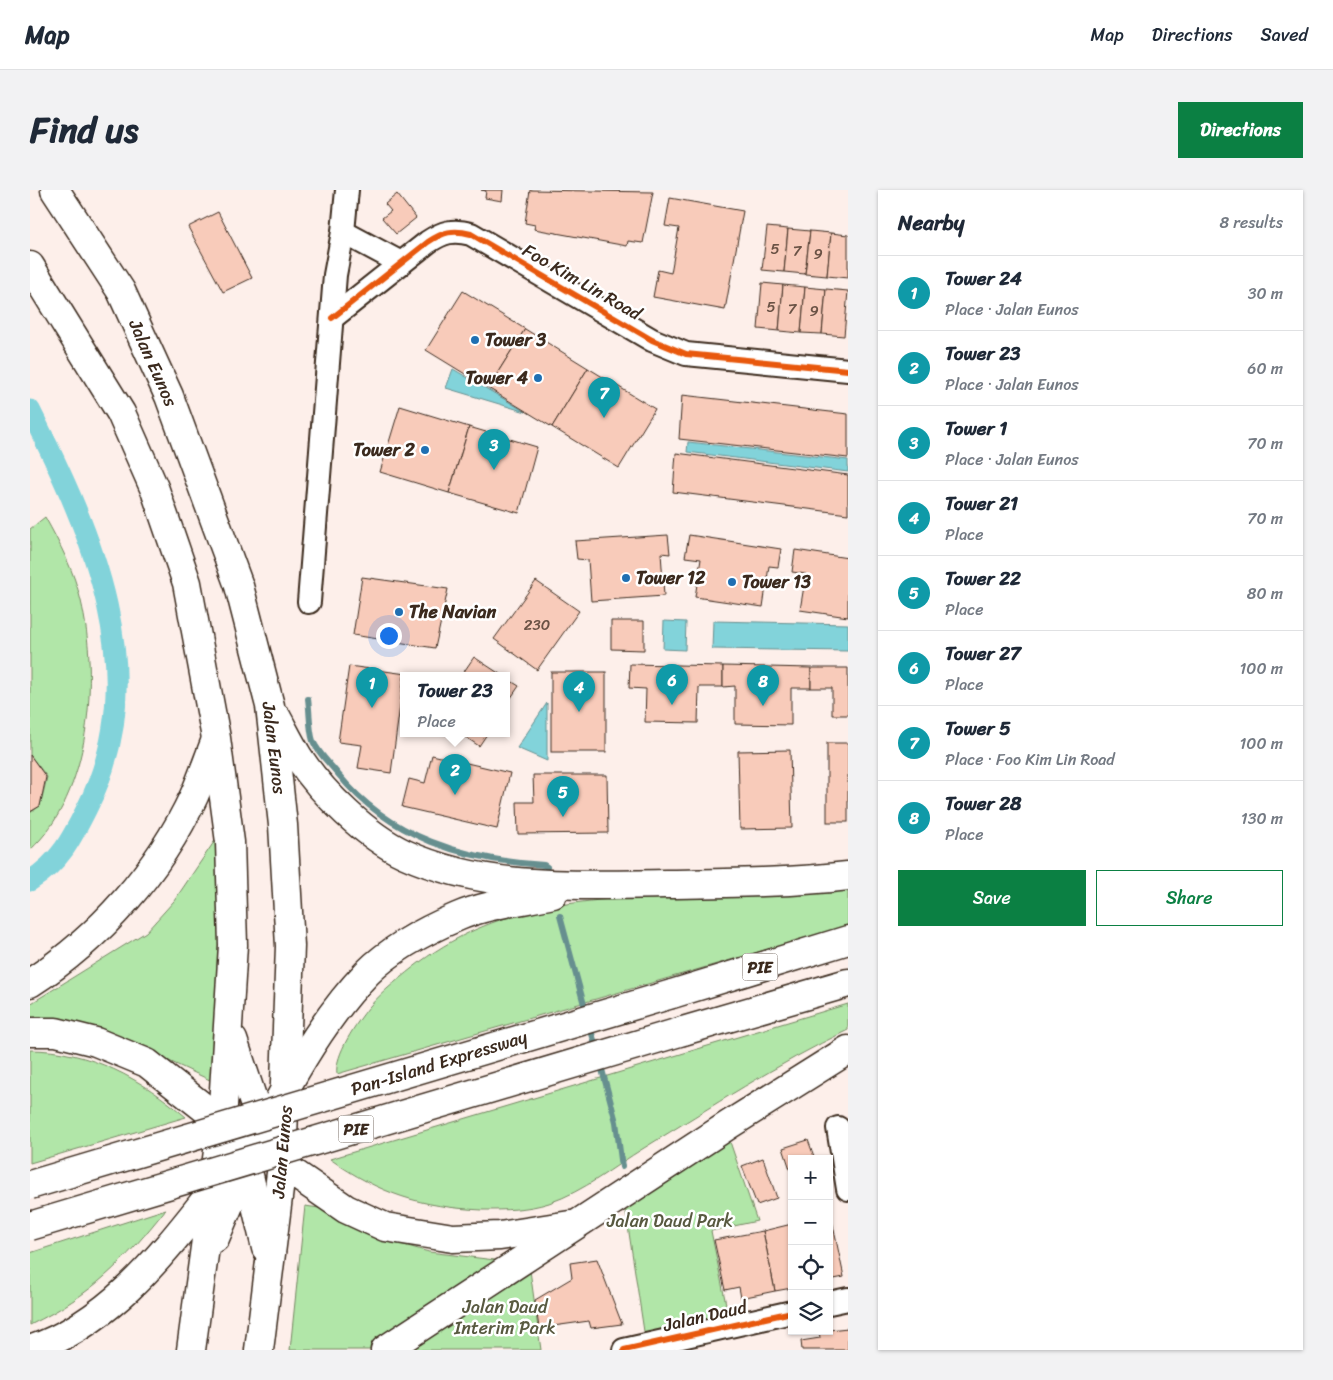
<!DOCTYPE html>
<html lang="en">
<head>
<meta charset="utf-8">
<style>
	:root { --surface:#fff; --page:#f2f2f3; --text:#1f2937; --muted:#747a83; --line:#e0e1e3; --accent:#0b8043 }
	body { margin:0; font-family:Sriracha,sans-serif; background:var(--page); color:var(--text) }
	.controls { position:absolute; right:15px; bottom:15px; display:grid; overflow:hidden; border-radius:0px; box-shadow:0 1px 4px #0004 }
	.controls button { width:45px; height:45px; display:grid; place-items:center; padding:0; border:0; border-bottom:1px solid var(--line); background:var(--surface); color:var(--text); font:25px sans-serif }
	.you { position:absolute; left:358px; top:445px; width:18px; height:18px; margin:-12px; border:4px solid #fff; border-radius:50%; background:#1a73e8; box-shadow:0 0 0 8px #1a73e833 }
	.badge { display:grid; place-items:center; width:32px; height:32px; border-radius:50%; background:var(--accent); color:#fff; font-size:16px; font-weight:700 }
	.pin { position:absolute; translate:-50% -41px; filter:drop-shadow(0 1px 2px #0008) }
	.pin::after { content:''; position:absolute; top:26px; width:18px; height:15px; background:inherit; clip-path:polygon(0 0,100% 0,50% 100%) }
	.popup { position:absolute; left:370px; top:482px; width:110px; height:65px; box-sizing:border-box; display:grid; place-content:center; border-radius:0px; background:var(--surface); filter:drop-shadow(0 1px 4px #0005); font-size:16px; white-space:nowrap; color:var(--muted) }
	.popup b { font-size:19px; color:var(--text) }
	.popup::after { content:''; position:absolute; left:50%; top:100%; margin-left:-10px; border:10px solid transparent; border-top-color:var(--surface) }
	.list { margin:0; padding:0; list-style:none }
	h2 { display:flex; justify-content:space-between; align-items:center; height:65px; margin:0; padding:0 20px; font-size:21px }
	h2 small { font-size:16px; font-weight:400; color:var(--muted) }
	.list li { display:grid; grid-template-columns:32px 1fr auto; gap:15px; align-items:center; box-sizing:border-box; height:75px; padding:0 20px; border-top:1px solid var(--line) }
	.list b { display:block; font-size:19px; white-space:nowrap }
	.list p { margin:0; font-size:16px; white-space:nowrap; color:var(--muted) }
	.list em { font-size:16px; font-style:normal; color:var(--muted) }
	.actions { display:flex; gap:10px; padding:15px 20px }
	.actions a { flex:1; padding:11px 0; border:1px solid var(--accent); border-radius:0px; text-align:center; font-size:18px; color:var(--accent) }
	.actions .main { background:var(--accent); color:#fff }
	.icon { flex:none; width:28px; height:28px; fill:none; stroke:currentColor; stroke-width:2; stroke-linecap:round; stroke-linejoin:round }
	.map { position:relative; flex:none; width:818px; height:1160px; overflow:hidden; border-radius:0px }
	header { display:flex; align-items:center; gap:30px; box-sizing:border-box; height:70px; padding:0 25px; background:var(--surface); border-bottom:1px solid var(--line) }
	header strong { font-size:24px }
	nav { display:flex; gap:28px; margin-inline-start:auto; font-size:18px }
	.intro { display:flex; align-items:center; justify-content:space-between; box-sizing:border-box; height:120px; padding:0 30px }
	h1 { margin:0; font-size:35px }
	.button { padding:12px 22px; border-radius:0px; background:var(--accent); color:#fff; font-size:18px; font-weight:700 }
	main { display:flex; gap:30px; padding:0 30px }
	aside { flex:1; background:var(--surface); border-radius:0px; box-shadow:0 1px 4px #0004 }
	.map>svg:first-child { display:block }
	.green { fill:#b1e6a8; stroke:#768863 }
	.water { fill:#82d3da; stroke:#668f8f }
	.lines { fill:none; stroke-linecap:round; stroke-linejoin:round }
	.stream { stroke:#668f8f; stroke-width:6 }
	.canal { stroke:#82d3da; stroke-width:21 }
	.building { fill:#f8cbba; stroke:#3b2a1e }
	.street-casing { stroke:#3b2a1e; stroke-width:26 }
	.highway-casing { stroke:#3b2a1e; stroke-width:31 }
	.street { stroke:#fff; stroke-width:22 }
	.highway { stroke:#fff; stroke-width:28 }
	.highway-bridge-casing { stroke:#3b2a1e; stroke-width:31; stroke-linecap:butt }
	.highway-bridge { stroke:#fff; stroke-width:28 }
	.cycleway-casing { stroke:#fff; stroke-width:9 }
	.cycleway { stroke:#e8590c; stroke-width:6 }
	.poi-dot { fill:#1f6fb2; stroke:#fff; stroke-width:2 }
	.labels { text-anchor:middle; stroke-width:5; stroke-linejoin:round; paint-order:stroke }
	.number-label { font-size:15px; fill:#6a5245 }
	.shield { fill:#fff; stroke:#766a62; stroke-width:1 }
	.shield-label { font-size:16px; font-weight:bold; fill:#3b2a1e }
	.street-label { font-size:18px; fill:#3b2a1e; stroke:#fff }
	.poi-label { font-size:18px; font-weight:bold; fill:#3b2a1e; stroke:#fff; text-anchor:start }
	.park-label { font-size:18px; fill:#585940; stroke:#fff }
</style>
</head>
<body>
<header>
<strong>Map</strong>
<nav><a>Map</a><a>Directions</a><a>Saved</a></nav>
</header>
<div class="intro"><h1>Find us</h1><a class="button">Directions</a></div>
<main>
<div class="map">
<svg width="818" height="1160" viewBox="0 0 818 1160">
	<rect width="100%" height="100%" fill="#fdefea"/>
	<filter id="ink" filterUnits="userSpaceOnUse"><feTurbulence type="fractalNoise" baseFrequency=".02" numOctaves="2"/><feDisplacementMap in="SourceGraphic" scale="10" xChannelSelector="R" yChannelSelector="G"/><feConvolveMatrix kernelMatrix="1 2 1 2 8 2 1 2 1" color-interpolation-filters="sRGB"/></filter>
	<g filter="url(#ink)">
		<g class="green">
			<path d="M15,327C30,354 44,381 51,411C69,487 61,605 0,660V623L10,616L17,587L0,565V339Z"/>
			<path d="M186,649L192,762L182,891L77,842L49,835L0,832V814L116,742L144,711Z"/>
			<path d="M818,700V736L307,884C304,865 327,832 339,817C354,800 372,786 390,772C472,711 562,709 659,705C712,704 765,702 818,700Z"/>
			<path d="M818,814V840C747,874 681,917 614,958C583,977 555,1001 519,1013C497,1020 475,1020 452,1020C391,1017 350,1004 300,969Z"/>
			<path d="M0,860C59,860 112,889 156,927L0,973Z"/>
			<path d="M697,943L727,1031L681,1041L699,1129L615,1148L594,1010Z"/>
			<path d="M275,1016L296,1019L335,1044L399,1062L473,1071L341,1160H260Z"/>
			<path d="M136,1019C93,1073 63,1104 0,1135V1063Z"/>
			<path d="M499,1073L511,1160H368Z"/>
		</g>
		<g class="water">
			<path d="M423,179L496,222L416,198Z"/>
			<path d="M658,252L818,270V282L657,262Z"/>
			<path d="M634,431L656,432L655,460L633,459Z"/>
			<path d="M683,431L818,434V461L682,459Z"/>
			<path d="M517,513V571L487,558Z"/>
		</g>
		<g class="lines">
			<g class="stream">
				<path d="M278,509C280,522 279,539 283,551C288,563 300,574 308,584C360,648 435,670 514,675L517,677"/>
				<path d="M530,726L556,822"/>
				<path d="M559,834L567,860"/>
				<path d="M570,872L586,932L592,977"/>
			</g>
			<path class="canal" d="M0,220C62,344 125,484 57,618C41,650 30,672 0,691"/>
		</g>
		<g class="building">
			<path d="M451,0H473L472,11L455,8L456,1Z"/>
			<path d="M500,0L623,2L613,53L598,51L597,56L504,39L505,35L495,33Z"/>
			<path d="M367,4L386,28L366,44L352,28L361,21L355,14Z"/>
			<path d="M640,8L713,21L695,120L623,107L628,80L641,83L649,38L635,36Z"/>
			<path d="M188,22L222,88L193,102L158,37Z"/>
			<path d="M737,37L758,39L754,82L732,80Z"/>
			<path d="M758,39L780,41L775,84L754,82Z"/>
			<path d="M780,41L801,43L797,86L775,84Z"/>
			<path d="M801,43L818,45V88L797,86Z"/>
			<path d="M732,93L753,95L749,141L728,139Z"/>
			<path d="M753,95L775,97L771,143L749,141Z"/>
			<path d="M775,97L796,99L792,144L771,143Z"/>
			<path d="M796,99L818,101L814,146L792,144Z"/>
			<path d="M433,101L495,139L458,198L396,160Z"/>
			<path d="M495,139L558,178L522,237L458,198Z"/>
			<path d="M558,178L625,219L589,278L522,237Z"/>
			<path d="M652,205L818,224V268L649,249Z"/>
			<path d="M370,216L439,237L419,303L350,282Z"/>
			<path d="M439,237L507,257L489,323L419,303Z"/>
			<path d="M646,263L818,285V324L643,302Z"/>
			<path d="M638,345L640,364L631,363L634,406L561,411L558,370L547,369L545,351Z"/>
			<path d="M659,345L751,359L748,377L739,376L733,417L665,407L671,369L655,367Z"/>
			<path d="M765,360L818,368V427L770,420L776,384L762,382Z"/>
			<path d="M332,387L418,399L405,458L323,445Z"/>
			<path d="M506,391L549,421L507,480L464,449Z"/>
			<path d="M581,431H614V460L581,459Z"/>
			<path d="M444,467L473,486H431Z"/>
			<path d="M600,474L693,476V497H669L668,533L615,532L616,499L599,498Z"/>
			<path d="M319,476L376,484L374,486L361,583L328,578L332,555L308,552Z"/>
			<path d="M693,476L781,478V498H761V535L705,534V496L693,497Z"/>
			<path d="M781,478H818V525H802V498H781Z"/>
			<rect x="521" y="482" width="55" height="80"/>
			<path d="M476,488L489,496L476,515Z"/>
			<path d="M431,544H457L449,556Z"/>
			<rect x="797" y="553" width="21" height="79"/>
			<path d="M760,560L762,638L710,639L708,561Z"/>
			<path d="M0,565L16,587L10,616L0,622Z"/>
			<path d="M402,565L480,583L467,639L372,617L379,589L395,593Z"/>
			<path d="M503,585H577L578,643L488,644L487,612H504Z"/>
			<path d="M778,950L785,969H762V985L753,958Z"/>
			<path d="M733,968L747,1008L727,1015L712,976Z"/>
			<path d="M801,1026L814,1087L799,1090V1027Z"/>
			<path d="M762,1034V1098L745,1101L733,1041Z"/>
			<path d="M733,1041L745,1101L711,1108L709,1097L695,1100L684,1050Z"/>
			<path d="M567,1069L592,1134L561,1138L559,1131L509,1138L505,1110L542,1088L540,1073Z"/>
			<path d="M818,1138V1160H772L771,1151L790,1148L789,1141Z"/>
		</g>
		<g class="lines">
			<defs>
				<g id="street">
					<path d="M313,42L371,73"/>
					<path d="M302,128L398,52C413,42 423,39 441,44L622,150L656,164L818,180"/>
					<path d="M279,412L305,85L313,42L317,0"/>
					<path d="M808,938L818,999"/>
					<path d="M799,1113L818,1109"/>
					<path d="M594,1160L762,1122"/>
				</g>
				<g id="highway">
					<path d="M25,0L91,101L139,206L209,396L240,516L253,635L260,756L252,975L229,1160"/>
					<path d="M0,76L91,223L125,300L157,393L186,548L200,652L203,755L192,932L161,1160"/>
					<path d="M247,528C254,541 261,555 269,568C292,603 336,646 375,664C456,701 550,695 636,694C697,693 758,693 818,686"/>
					<path d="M0,793C70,748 129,681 164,606C172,588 178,570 185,552"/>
					<path d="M642,804L818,750"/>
					<path d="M653,841L818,793"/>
					<path d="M0,842H26L66,852L117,873L192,932L208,952L217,977L236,1058"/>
					<path d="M203,850L234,943L252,975L316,1019L355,1037L423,1048L470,1046L540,1035"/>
					<path d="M185,1048C221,962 272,850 337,783C361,759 396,740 427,727C457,714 492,711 523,704"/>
					<path d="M0,1160C80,1133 131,1066 181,1003"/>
					<path d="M355,1160L700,934L818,860"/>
				</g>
			</defs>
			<use href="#street" class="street-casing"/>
			<use href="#highway" class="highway-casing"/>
			<use href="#street" class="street"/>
			<use href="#highway" class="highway"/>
			<defs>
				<g id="highway-bridge">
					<path d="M0,995L642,804"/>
					<path d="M0,1036L653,841"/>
				</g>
			</defs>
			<use href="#highway-bridge" class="highway-bridge-casing"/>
			<use href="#highway-bridge" class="highway-bridge"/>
			<defs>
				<g id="cycleway">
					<path d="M302,128L398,52C413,42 423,39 441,44L622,150L656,164L818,180"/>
					<path d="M594,1160L762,1122"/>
				</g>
			</defs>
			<use href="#cycleway" class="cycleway-casing"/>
			<use href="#cycleway" class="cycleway"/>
		</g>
	</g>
	<g class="poi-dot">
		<circle cx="445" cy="150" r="5"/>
		<circle cx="508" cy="188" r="5"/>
		<circle cx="395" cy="260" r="5"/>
		<circle cx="596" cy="388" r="5"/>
		<circle cx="702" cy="392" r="5"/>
		<circle cx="369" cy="422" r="5"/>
	</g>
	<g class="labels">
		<g class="number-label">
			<text x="745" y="64">5</text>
			<text x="767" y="66">7</text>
			<text x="788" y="69">9</text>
			<text x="741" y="122">5</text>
			<text x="762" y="124">7</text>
			<text x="784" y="126">9</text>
			<text x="507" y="440">230</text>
		</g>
		<g class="shield">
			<rect x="712.5" y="763.5" width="35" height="27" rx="4"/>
			<rect x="308.5" y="925.5" width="35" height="27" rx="4"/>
		</g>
		<g class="shield-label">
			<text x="730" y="783">PIE</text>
			<text x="326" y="945">PIE</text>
		</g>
		<g class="street-label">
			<text transform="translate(552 92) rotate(30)" y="6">Foo Kim Lin Road</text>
			<text transform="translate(123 173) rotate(66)" y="6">Jalan Eunos</text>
			<text transform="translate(244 558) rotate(83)" y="6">Jalan Eunos</text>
			<text transform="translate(409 873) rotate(-17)" y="6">Pan-Island Expressway</text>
			<text transform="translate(252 962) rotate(-85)" y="6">Jalan Eunos</text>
			<text transform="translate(675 1126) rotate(-13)" y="6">Jalan Daud</text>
		</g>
		<g class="poi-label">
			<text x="455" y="156">Tower 3</text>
			<text x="498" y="194" text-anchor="end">Tower 4</text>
			<text x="385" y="266" text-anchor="end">Tower 2</text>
			<text x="606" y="394">Tower 12</text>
			<text x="712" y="398">Tower 13</text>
			<text x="379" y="428">The Navian</text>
		</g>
		<g class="park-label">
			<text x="640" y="1037">Jalan Daud Park</text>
			<text x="475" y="1123">Jalan Daud<tspan x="475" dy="21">Interim Park</tspan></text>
		</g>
	</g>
</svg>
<div class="controls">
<button>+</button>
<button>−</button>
<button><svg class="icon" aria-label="locate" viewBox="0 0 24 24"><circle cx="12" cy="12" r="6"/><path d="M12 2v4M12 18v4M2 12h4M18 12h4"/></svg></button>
<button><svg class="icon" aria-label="layers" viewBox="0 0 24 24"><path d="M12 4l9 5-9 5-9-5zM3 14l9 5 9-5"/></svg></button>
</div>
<div class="you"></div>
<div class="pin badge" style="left:342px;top:518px;background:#0f9aa8">1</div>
<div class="pin badge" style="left:425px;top:605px;background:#0f9aa8">2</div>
<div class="popup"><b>Tower 23</b>Place</div>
<div class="pin badge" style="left:464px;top:280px;background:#0f9aa8">3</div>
<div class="pin badge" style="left:549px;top:522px;background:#0f9aa8">4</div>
<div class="pin badge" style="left:533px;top:627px;background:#0f9aa8">5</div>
<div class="pin badge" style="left:642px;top:515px;background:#0f9aa8">6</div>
<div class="pin badge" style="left:574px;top:228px;background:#0f9aa8">7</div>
<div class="pin badge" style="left:733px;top:516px;background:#0f9aa8">8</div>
</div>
<aside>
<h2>Nearby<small>8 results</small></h2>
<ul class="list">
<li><span class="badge" style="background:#0f9aa8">1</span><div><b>Tower 24</b><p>Place · Jalan Eunos</p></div><em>30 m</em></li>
<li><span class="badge" style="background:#0f9aa8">2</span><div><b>Tower 23</b><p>Place · Jalan Eunos</p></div><em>60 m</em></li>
<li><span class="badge" style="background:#0f9aa8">3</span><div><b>Tower 1</b><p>Place · Jalan Eunos</p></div><em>70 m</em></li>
<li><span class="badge" style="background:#0f9aa8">4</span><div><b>Tower 21</b><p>Place</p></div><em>70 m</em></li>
<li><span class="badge" style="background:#0f9aa8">5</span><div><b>Tower 22</b><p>Place</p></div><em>80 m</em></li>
<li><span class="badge" style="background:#0f9aa8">6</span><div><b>Tower 27</b><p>Place</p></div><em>100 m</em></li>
<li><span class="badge" style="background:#0f9aa8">7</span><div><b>Tower 5</b><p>Place · Foo Kim Lin Road</p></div><em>100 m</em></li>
<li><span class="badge" style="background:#0f9aa8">8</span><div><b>Tower 28</b><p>Place</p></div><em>130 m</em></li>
</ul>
<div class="actions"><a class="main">Save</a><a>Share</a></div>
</aside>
</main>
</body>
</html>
